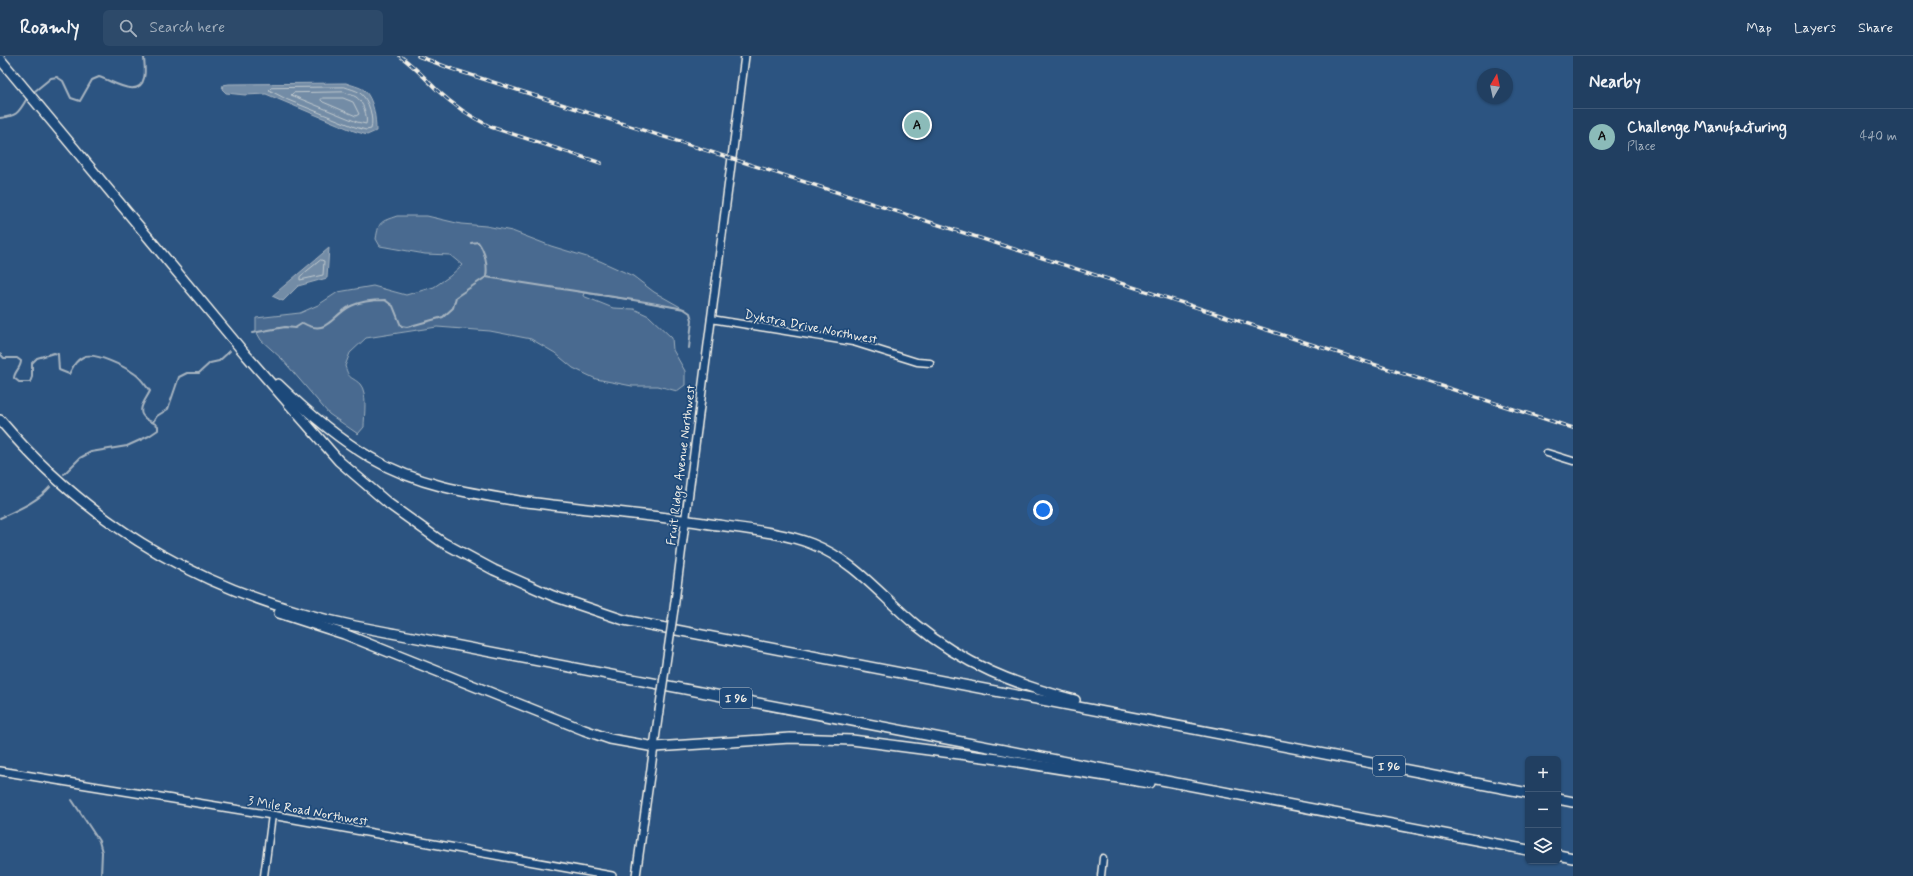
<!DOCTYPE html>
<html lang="en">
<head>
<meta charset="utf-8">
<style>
	:root { --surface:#213f61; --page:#2d4a6a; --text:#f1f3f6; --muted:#a2afbd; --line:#3e5876; --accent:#8bbbb9 }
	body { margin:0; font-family:Mynerve,sans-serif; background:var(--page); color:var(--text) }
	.controls { position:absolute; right:12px; bottom:12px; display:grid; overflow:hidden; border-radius:6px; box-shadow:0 1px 3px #0004 }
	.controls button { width:36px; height:36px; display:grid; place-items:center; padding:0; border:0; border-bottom:1px solid var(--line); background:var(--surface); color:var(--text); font:20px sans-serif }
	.compass { position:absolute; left:1477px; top:12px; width:36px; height:36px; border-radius:50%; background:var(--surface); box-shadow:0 1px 3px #0004; rotate:9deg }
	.you { position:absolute; left:1043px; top:454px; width:14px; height:14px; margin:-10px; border:3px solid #fff; border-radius:50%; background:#1a73e8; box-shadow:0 0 0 6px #1a73e833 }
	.badge { display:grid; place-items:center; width:26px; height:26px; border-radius:50%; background:var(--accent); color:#111; font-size:13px; font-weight:700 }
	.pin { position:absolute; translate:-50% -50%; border:2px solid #fff; box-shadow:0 1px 4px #0006 }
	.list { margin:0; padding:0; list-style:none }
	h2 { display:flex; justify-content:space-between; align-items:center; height:52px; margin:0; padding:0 16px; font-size:17px }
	h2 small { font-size:13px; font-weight:400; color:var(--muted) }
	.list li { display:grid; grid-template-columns:26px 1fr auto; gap:12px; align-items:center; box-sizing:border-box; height:56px; padding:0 16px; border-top:1px solid var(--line) }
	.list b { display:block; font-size:15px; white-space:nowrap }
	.list p { margin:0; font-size:13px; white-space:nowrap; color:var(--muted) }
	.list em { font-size:13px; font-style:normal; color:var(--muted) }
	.icon { flex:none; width:22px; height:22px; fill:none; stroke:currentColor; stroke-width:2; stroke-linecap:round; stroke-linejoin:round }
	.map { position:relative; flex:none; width:1573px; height:820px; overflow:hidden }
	header { display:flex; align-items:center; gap:24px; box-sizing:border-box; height:56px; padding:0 20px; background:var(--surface); border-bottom:1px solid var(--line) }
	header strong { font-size:19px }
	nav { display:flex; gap:22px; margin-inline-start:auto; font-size:14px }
	.search { width:280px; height:36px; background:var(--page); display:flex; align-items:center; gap:10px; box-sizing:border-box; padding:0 14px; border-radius:6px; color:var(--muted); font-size:15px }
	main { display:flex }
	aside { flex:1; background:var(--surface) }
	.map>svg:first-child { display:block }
	.green { fill:#496b90; stroke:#9eaebc }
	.water { fill:#738ca6; stroke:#a7b4c0 }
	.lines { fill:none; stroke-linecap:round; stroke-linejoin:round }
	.shore { stroke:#c0c9ce; stroke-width:1 }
	.stream { stroke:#a7b4c0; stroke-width:2 }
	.minor-casing { stroke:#f4f1e8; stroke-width:9 }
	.major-casing { stroke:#f4f1e8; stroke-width:10 }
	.highway-casing { stroke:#f4f1e8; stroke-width:12 }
	.minor { stroke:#1f4a7a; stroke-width:6 }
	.major { stroke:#1f4a7a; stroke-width:7 }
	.highway { stroke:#1f4a7a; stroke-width:9 }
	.rail-casing { stroke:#f4f1e8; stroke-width:3.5 }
	.rail { stroke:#1f4a7a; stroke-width:2; stroke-dasharray:6; stroke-linecap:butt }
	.major-bridge-casing { stroke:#f4f1e8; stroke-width:10; stroke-linecap:butt }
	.major-bridge { stroke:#1f4a7a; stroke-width:7 }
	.labels { text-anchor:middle; stroke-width:3.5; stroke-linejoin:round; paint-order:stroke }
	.shield { fill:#1f4a7a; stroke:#b4bfc7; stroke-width:1 }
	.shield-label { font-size:12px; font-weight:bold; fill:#f4f1e8 }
	.street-label { font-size:13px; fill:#f4f1e8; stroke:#1f4a7a }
</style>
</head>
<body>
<header>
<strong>Roamly</strong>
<div class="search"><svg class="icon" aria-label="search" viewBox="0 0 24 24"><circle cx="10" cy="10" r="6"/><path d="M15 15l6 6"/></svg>Search here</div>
<nav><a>Map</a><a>Layers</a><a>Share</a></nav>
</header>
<main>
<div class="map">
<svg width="1573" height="820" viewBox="0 0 1573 820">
	<rect width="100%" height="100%" fill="#2c5481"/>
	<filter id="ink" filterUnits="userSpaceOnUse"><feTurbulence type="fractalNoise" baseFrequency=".025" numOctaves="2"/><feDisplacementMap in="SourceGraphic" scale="8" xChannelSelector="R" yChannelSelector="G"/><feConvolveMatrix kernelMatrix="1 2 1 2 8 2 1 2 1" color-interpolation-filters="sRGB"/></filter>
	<g filter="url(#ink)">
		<path class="green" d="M397,160H427L461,168L486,170L512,175L551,190L600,205L633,220L654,236L684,253L646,246L584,237L583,240L613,252L634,253L649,260L672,282L673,294L685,315V329L677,335L658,330H632L596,323L573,312L555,297L531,283L490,275L437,271L366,282L350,297L345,310C350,325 350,319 360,328C368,337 364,360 364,371L358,378L329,358L282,303L261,284L256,275V262L300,257L318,249L338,236L373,230L406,239L434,231L450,220L462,209L450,199L425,198L380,190L376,183C379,165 380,166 397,160Z"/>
		<g class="water">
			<path d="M346,27C351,29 360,31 364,34C374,43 376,63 376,75L367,79L354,75L266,38L245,39L226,37L222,33L223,29L229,28Z"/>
			<path d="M329,192L327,222L298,230L283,245L272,240Z"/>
		</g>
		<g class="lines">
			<g class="shore">
				<path d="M345,31C350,33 356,34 360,37C369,43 374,63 371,73L366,74L355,71L288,44L269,34L271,32Z"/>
				<path d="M344,36C348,38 353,39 356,41C363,45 368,61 366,68L357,66L291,39L293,37Z"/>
				<path d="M323,42H343L353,46L359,58L356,60L323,46L321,44Z"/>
				<path d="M321,204L324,205L323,219L300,224V221Z"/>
			</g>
			<g class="stream">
				<path d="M35,35L51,22L57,21L63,25L71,42L80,45L92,24L99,21C111,24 139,44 144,22C146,15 144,7 144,0"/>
				<path d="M0,62C16,60 18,58 26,44"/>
				<path d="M486,221L646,246L684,253L690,257L692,264L689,292"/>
				<path d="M252,277L285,271L295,272L303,267C327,281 332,259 351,250C361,245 374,244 385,244L393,250L401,270L407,271L443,261L453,252L456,241L486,221C488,210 485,195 478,186L471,187"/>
				<path d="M0,298L4,302H17L21,305C21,312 14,316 14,322L19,326H30L32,321V307L37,302L54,297L58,298L59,314L69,318C73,311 75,305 83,301C94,295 125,311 135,318C141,322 145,329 150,335C147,342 136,354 144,361C147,365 154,366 158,370V374L149,380L127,390L91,396L80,402L64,418"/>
				<path d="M153,366L157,360L168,353L179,321L187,317H199L210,307L219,305L230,295"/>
				<path d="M0,462C17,454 37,446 50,431"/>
				<path d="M72,744L99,785L102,796L101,820"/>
			</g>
			<defs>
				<g id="minor">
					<path d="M711,263L853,286L917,306L930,307"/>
					<path d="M1547,397L1573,405"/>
					<path d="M264,820L272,759"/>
					<path d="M1101,820L1103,802"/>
				</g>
				<g id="major">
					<path d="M674,553L745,0"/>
					<path d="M0,715L272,759L612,820"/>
					<path d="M636,820L659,655"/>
				</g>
				<g id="highway">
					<path d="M0,3L246,299L339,405L389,448L442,486L494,514L553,540L624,564L1528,737"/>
					<path d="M278,328C307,356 337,382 371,402C417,429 468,437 519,445C581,453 643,458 704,467C736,472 783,476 812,488C855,505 882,541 916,569C963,608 1016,629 1075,644"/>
					<path d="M0,364C95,476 212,540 355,570L1528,794"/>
					<path d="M279,557L344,578L584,674L610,683L655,691L790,682L852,684L998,703L1150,727"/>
					<path d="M1558,743L1573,746"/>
					<path d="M1558,799L1573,802"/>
				</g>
			</defs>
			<use href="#minor" class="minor-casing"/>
			<use href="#major" class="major-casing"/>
			<use href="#highway" class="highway-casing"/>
			<use href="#minor" class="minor"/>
			<use href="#major" class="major"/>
			<use href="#highway" class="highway"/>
			<defs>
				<g id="rail">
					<path d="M400,0C414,10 425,22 437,34C453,49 471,61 491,71L601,107"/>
					<path d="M418,0L452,13L1573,372"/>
				</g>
			</defs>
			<use href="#rail" class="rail-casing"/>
			<use href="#rail" class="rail"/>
			<defs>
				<path id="major-bridge" d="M659,655L674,553"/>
			</defs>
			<use href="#major-bridge" class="major-bridge-casing"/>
			<use href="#major-bridge" class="major-bridge"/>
		</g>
	</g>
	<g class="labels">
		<g class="shield">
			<rect x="720" y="632" width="32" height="20" rx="3"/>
			<rect x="1373" y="700" width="32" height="20" rx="3"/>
		</g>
		<g class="shield-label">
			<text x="736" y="646">I 96</text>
			<text x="1389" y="714">I 96</text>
		</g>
		<g class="street-label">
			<text transform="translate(811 270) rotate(11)" y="5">Dykstra Drive Northwest</text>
			<text transform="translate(680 409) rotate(-83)" y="5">Fruit Ridge Avenue Northwest</text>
			<text transform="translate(308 754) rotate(10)" y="5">3 Mile Road Northwest</text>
		</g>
	</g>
</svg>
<div class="controls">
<button>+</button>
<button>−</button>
<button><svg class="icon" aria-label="layers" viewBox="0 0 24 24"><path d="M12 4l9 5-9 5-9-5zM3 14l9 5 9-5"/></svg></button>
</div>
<svg class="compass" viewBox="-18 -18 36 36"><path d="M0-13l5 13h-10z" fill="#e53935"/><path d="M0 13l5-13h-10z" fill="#a2afbd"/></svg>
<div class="you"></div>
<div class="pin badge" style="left:917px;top:69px">A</div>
</div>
<aside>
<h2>Nearby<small></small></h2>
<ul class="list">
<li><span class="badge">A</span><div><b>Challenge Manufacturing</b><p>Place</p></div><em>440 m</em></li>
</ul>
</aside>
</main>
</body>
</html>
